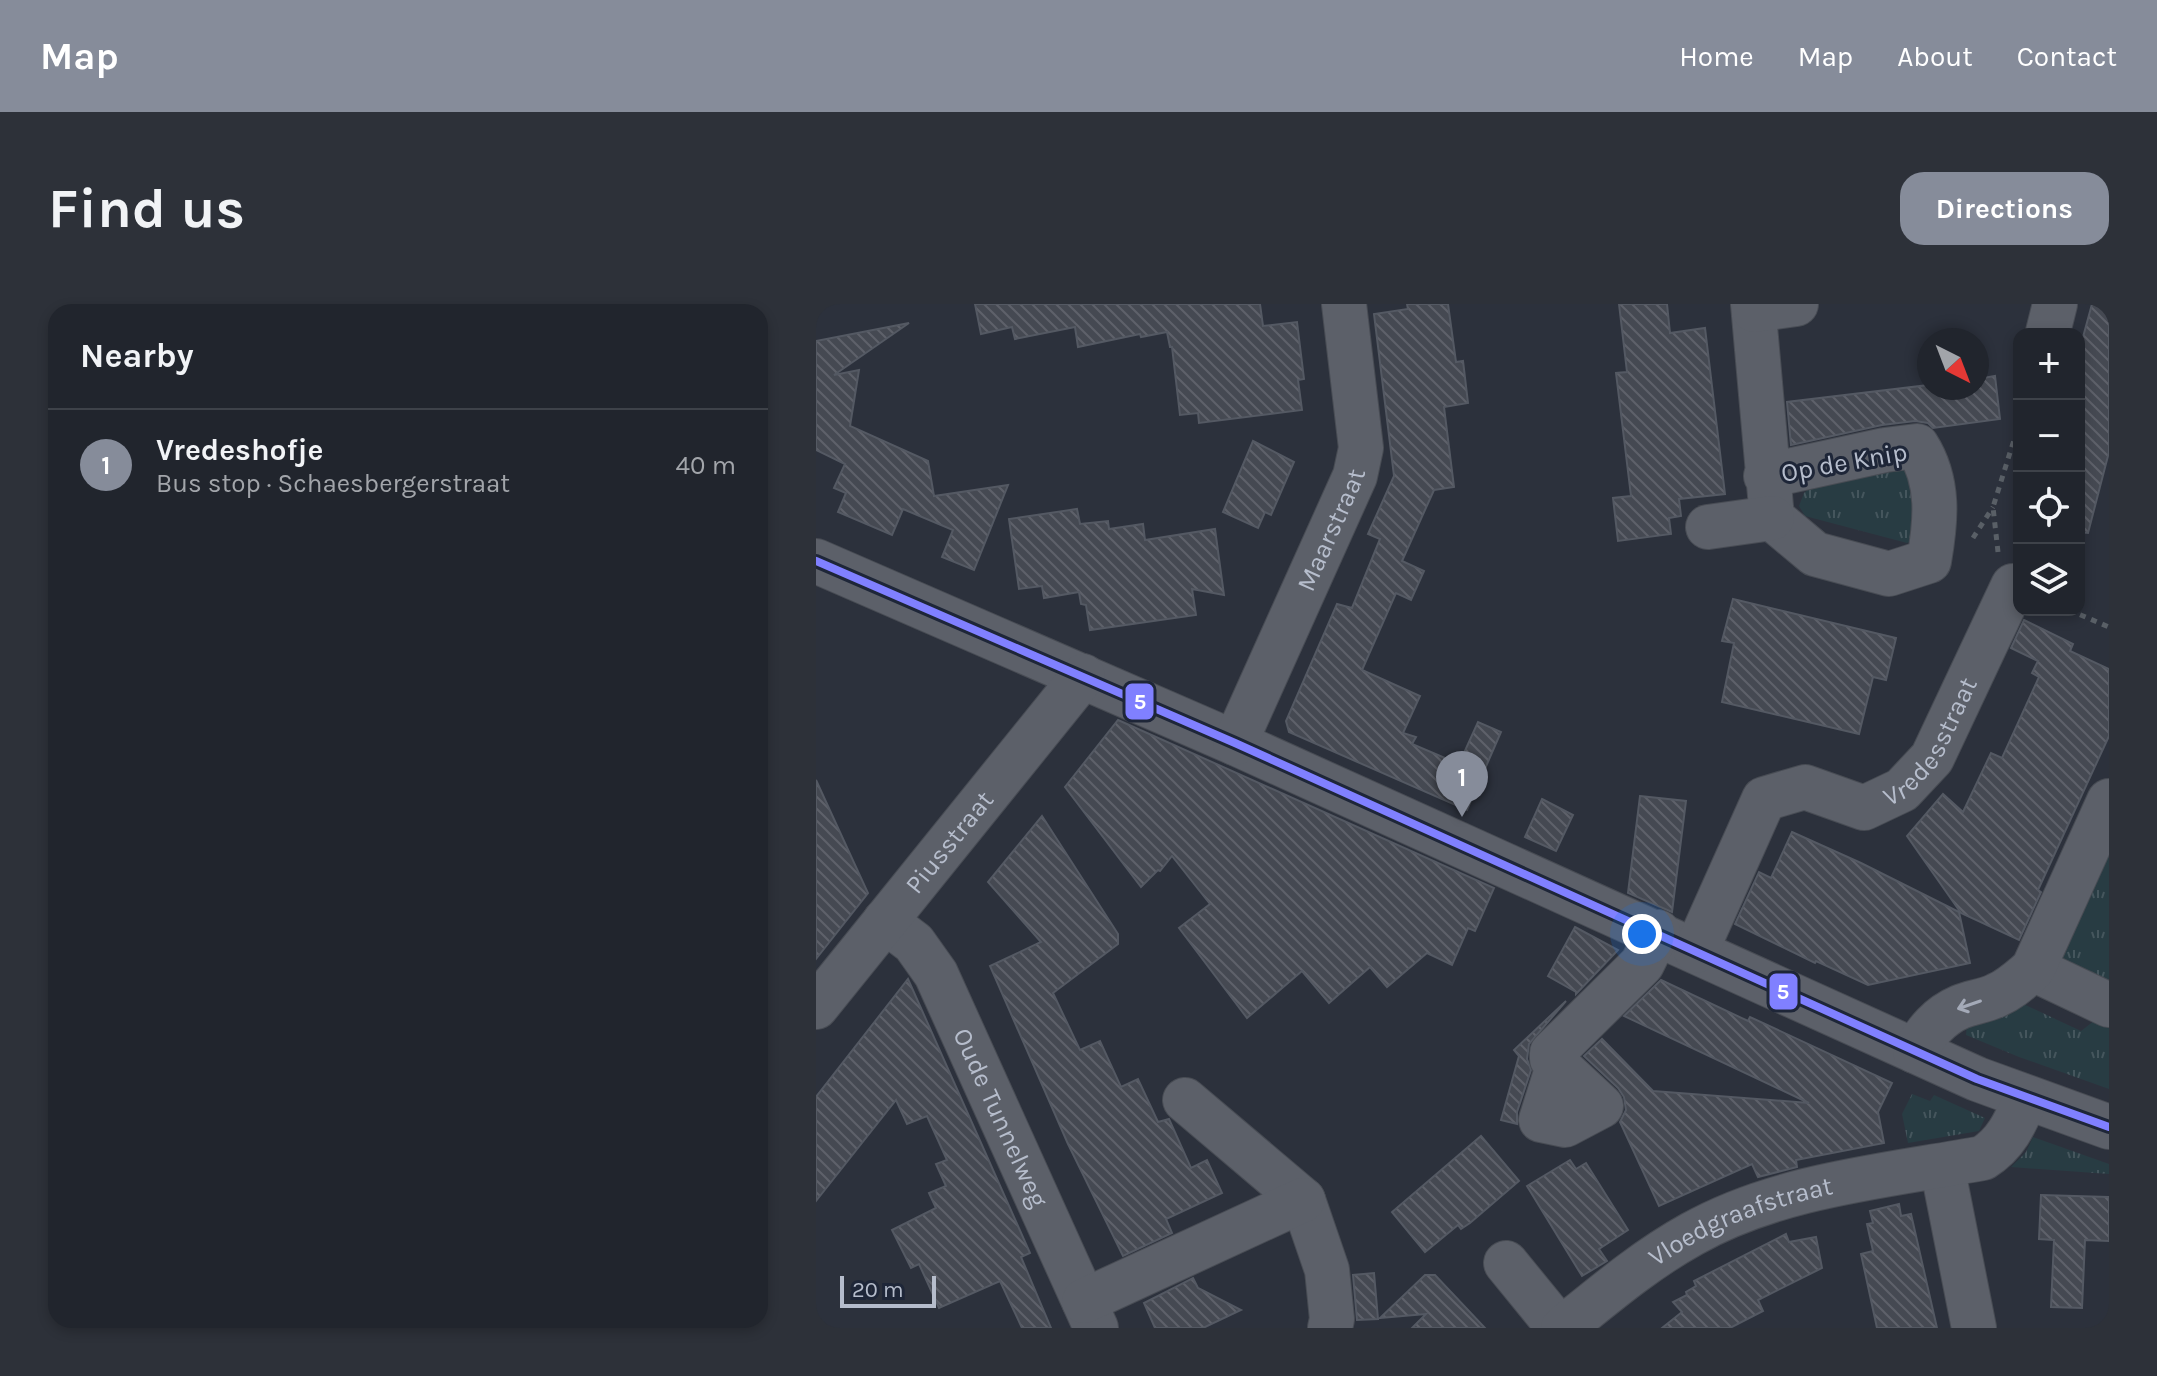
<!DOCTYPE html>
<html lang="en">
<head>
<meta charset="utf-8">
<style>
	:root { --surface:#21252d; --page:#2d3139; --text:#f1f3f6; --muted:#a2a5aa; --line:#3e4249; --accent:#868c9a }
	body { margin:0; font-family:Karla,sans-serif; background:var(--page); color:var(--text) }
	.controls { position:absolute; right:24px; top:24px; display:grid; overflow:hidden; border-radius:16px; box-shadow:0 4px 12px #0003 }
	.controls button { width:72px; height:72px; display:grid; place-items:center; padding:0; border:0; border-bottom:2px solid var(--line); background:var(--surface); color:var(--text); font:40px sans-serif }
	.compass { position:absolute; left:1101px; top:24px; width:72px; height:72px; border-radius:50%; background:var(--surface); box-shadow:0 4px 12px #0003; rotate:138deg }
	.scale { position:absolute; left:24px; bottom:20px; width:96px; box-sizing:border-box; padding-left:8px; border:4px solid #b6bdcc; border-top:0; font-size:22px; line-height:28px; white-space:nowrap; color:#b6bdcc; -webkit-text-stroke:6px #1e2638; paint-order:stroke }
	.you { position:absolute; left:826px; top:630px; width:28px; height:28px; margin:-20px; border:6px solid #fff; border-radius:50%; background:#1a73e8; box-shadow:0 0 0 12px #1a73e833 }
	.badge { display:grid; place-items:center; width:52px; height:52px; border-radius:50%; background:var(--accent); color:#fff; font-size:26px; font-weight:700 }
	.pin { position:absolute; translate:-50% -66px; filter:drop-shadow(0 2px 4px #0008) }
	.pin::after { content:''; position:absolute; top:42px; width:28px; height:24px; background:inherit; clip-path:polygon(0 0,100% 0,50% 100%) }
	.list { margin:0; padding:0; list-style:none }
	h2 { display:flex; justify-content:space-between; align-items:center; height:104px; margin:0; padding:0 32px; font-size:34px }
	h2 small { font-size:26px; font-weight:400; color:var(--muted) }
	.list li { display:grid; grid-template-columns:52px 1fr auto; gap:24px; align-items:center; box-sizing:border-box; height:112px; padding:0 32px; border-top:2px solid var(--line) }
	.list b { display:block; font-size:30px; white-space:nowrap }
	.list p { margin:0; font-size:26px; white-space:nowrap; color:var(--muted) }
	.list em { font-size:26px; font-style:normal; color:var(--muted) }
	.icon { flex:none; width:44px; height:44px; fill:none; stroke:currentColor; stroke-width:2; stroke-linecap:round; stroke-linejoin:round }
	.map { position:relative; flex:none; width:1293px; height:1024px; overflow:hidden; border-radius:24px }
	header { display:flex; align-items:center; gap:48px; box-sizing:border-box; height:112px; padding:0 40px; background:var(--accent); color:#fff }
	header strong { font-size:38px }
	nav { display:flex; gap:44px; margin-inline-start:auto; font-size:28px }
	.intro { display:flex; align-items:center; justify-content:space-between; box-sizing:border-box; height:192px; padding:0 48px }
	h1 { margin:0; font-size:56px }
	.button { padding:20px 36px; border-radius:24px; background:var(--accent); color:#fff; font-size:28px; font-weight:700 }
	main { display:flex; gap:48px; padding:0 48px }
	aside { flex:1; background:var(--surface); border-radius:24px; box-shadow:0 4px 12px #0003 }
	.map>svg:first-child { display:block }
	.grass { fill:url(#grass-tufts) }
	.building { fill:url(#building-back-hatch); stroke:#545963; stroke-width:2 }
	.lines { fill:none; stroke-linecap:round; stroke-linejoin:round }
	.minor-casing { stroke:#484c54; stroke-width:46 }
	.path { stroke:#595f66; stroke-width:5; stroke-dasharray:6 6; stroke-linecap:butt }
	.minor { stroke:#5c6069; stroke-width:44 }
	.bus-1-casing { stroke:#1e2638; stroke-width:14 }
	.bus-1 { stroke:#8080ff; stroke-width:8 }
	.oneway { stroke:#a4aab8 }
	.labels { text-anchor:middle; stroke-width:6; stroke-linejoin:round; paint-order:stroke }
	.street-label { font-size:26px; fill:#b6bdcc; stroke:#1e2638 }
	.line-badge { stroke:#1e2638; stroke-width:3 }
	.badge-label { font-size:22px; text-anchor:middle; font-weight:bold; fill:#fff }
</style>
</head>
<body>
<header>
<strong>Map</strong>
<nav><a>Home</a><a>Map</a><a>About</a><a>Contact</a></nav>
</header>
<div class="intro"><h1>Find us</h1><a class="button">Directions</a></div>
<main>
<aside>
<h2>Nearby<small></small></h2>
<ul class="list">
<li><span class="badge">1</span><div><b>Vredeshofje</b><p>Bus stop · Schaesbergerstraat</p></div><em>40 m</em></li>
</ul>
</aside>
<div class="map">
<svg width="1293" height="1024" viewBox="0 0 1293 1024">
	<defs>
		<pattern id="grass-tufts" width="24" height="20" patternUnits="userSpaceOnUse" patternTransform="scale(2)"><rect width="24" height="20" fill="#283c43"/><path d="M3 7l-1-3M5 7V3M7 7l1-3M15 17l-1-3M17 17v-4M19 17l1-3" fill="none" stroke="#45565d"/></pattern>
		<pattern id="building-back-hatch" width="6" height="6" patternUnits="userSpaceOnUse" patternTransform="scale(2)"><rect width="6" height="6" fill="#454952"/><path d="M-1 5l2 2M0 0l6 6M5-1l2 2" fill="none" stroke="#5e616a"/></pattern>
	</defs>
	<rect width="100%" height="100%" fill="#2c313c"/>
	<g class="grass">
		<path d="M1095,163L1101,234L1091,239L989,212L983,202L988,189L1006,173Z"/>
		<path d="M1283,546L1293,551V687L1235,648Z"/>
		<path d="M1203,698L1265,727L1283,713L1293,723V785L1203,753L1150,731L1151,720Z"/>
		<path d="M1096,790L1114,797L1118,791L1169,814L1163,827L1092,839L1086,810Z"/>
		<path d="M1217,833L1293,860V870L1195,863L1210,848Z"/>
	</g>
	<g class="building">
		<path d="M159,0H444L447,22L481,18L488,75L482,76L486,106L383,119L382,109L364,111L356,43H354L351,28L325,33L324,30L262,43L259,23L199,35L196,23L165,30Z"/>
		<path d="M591,0H632L640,58L647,57L652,99L628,103L638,183L618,186L586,257L608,267L595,296L580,289L546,366L604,392L587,429L600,433L596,440L643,460L662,418L685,428L651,506L473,428L470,417L521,300L536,304L564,235L552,230L578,172L558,10L592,5Z"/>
		<path d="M803,0H851L854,29L889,24L909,190L863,195L865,212L853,214L855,230L802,237L797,194L815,192L800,69L811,68Z"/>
		<path d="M1276,0H1293V148L1272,229L1263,228V48Z"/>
		<path d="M93,19L18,71L43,66L34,122L112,157L118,192L192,181L158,266L126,253L137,226L87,205L76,231L22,208L30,189L18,184L29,160L0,146V37Z"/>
		<path d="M1179,72L1184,115L1117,124L1112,119L1099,117L1066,121L975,141L971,98L1113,81V84H1161V75Z"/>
		<path d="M437,137L478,158L455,211L449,208L442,224L407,208Z"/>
		<path d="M261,205L264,220L292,217L293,225L327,220L329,236L399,225L408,291L376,285L380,311L274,326L270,301L265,300L263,288L228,294L226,282L203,285L193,215Z"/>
		<path d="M917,295L1080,334L1070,376L1057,373L1043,430L906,398L918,339L906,337Z"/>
		<path d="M1208,316L1257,340L1254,347L1293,365V432L1222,586L1225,588L1203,636L1145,609L1091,532L1127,490L1147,508L1175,449L1186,454L1223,373L1216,369L1222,357L1195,344Z"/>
		<path d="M302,416L678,584L659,627L652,624L636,661L611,649L571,683L554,663L513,699L486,667L431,714L363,624L394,600L356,552L344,567L342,566L325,583L249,483Z"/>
		<path d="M0,476L52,589L0,655Z"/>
		<path d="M824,492L870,497L856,608L812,589Z"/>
		<path d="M726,495L757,511L740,547L709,533Z"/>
		<path d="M226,512L302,630V640L237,689L264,746L284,737L305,783L322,775L342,818L353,815L375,864L391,856L406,889L350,915L356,929L307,952L252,840L174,662L225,638L172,578Z"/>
		<path d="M976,528L1045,559L1143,608L1154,659L1052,681L1000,657L999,659L919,620L943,568L955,574Z"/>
		<path d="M759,623L802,646L760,690V688L732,672Z"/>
		<path d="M92,675L214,949L205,953L235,1024H206L184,977L123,1004L103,960L95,964L76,926L120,904L113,889L130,882L120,860L131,856L111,812L91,820L80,796L0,897V793Z"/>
		<path d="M845,676L932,717L934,713L1076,779L1062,808L1068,839L980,856L981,863L942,873L936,860L843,902L804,818L810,806L808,793L802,784L768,752L786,735L837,787L993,799L808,712Z"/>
		<path d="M750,697L713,740L711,755L715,766L701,808V820L685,816L703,752L698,746Z"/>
		<path d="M665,832L703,877L654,919L645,925L642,921L609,948L576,908Z"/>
		<path d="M754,856L760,865L770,859L812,926L783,945L791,957L766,972L711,882Z"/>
		<path d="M1225,891L1293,893V937L1269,936L1266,1004L1235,1003L1238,936L1223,935Z"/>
		<path d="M1083,900L1085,912L1095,910L1121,1024H1061L1045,950L1057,947L1051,920L1057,919L1054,907Z"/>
		<path d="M970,930L973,938L1000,933L1006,964L942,996L947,1007L914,1024H846L866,1008L857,998L871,991L870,988L880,982L878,977Z"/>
		<path d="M558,969L562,1015L541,1016L537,971Z"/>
		<path d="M609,971H619L669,1024H596L610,1010L564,1014Z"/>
		<path d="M377,974L382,984L425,1006L387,1024H339L328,999Z"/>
	</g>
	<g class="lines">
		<defs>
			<g id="minor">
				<path d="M937,0L956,214L999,250L1073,270L1113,257C1120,217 1124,178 1101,142L1069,146L950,172"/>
				<path d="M938,6L980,0"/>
				<path d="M1232,28L1239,0"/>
				<path d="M892,223L956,214"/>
				<path d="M0,257L419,439L1161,775L1293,823"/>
				<path id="s1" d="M419,439L539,172L545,144L528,0"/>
				<path id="s2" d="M69,617L98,639L120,670L280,1024"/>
				<path id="s3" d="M880,647L948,495L989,483L1048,504L1086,486L1116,454L1197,282"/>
				<path d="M1217,665L1293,701"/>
				<path id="s4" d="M0,703L267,372"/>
				<path d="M1099,747C1110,728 1123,712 1144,703C1156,698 1169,697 1181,691C1195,685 1205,675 1217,665L1293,497"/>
				<path d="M742,762L725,816L749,821L785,802L742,762L736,755V749L826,660L842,628"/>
				<path d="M369,796L487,896L511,966L516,1015L514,1024"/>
				<path d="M1126,862L1158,1024"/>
				<path d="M690,959L743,1024"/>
				<path d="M268,997L487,896"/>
				<path id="s5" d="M747,1024C789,990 829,956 876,930C963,881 1070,872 1167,854C1190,840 1199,819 1210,794"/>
			</g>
		</defs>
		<use href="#minor" class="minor-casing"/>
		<g class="path">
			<path d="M1157,234L1177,203"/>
			<path d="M1182,248L1177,203L1203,120"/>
			<path d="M1253,306L1293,323"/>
		</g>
		<use href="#minor" class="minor"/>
		<defs>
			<path id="bus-1" d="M0,257L419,439L1161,775L1293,823"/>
		</defs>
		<use href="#bus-1" class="bus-1-casing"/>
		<use href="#bus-1" class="bus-1"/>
	</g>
	<defs><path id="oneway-shaft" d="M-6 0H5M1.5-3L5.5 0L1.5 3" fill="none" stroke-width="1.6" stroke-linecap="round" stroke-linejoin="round" transform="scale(2)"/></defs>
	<use class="oneway" href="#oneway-shaft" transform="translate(1153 701) rotate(161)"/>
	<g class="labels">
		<g class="street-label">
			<text transform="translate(1028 158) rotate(-10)" y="9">Op de Knip</text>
			<text dy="9" stroke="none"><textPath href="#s1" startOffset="234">Maarstraat</textPath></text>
			<text dy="9" stroke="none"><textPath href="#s3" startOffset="370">Vredesstraat</textPath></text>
			<text dy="9" stroke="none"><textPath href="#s4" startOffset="212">Piusstraat</textPath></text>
			<text dy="9" stroke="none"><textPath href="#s2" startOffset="232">Oude Tunnelweg</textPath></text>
			<text dy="9" stroke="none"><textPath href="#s5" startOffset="210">Vloedgraafstraat</textPath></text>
		</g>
	</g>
	<g class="line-badge">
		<rect x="308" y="378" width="31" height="39" rx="8" fill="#8080ff"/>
		<rect x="952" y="668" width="31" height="39" rx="8" fill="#8080ff"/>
	</g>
	<g class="badge-label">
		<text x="324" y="405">5</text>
		<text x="967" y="695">5</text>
	</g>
</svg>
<div class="controls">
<button>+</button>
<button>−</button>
<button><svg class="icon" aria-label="locate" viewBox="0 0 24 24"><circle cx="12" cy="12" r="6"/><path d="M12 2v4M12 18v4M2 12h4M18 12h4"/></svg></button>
<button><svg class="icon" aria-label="layers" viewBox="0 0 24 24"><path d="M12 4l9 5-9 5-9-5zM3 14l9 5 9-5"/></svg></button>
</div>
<svg class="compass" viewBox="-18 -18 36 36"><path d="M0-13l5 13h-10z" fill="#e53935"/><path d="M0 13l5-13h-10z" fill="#a2a5aa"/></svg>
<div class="scale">20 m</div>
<div class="you"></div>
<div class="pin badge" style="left:646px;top:513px">1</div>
</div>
</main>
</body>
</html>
